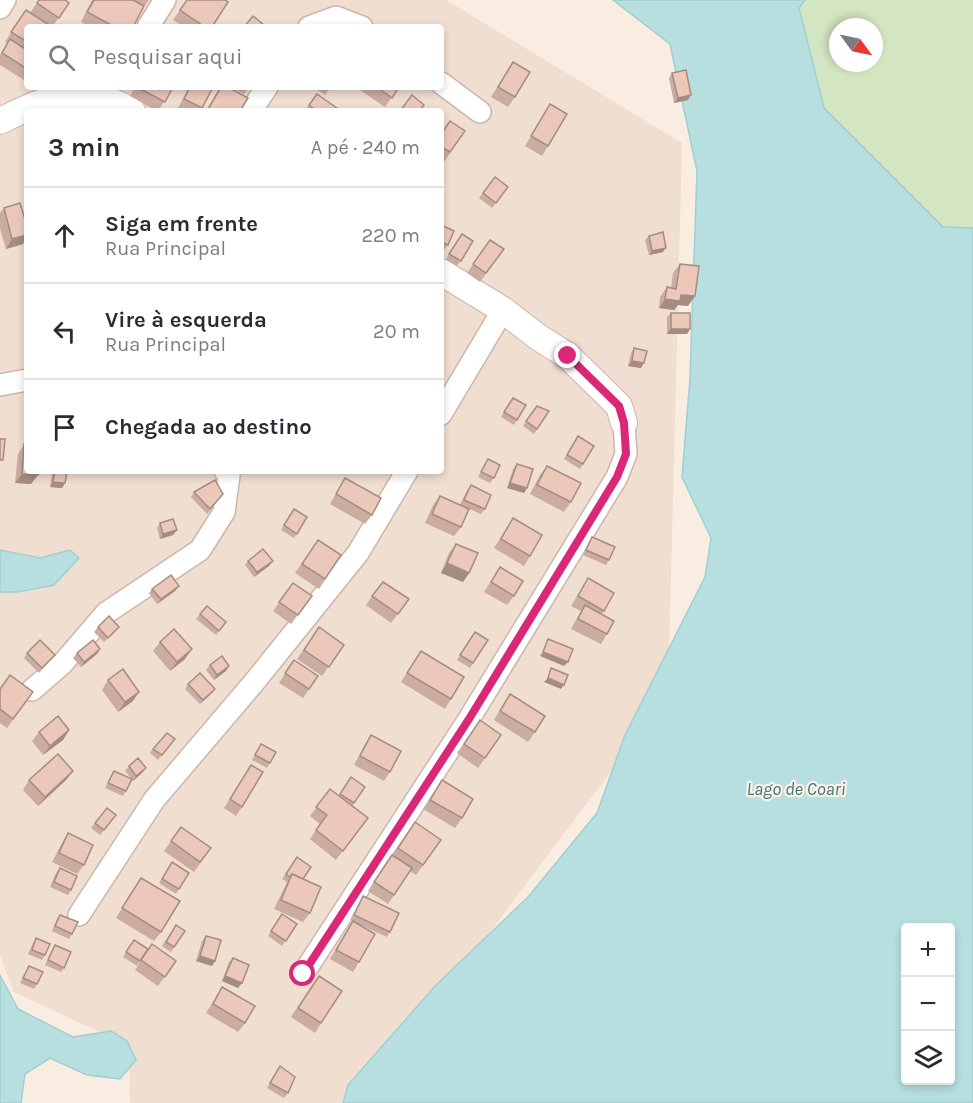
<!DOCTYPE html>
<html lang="pt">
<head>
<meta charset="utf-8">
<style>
	:root { --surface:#fff; --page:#f2f2f3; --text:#2b2b33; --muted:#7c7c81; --line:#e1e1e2 }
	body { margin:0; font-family:Karla,sans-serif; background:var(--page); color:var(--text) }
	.controls { position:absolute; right:18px; bottom:18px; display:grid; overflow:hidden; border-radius:6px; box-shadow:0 3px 9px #0003 }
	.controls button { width:54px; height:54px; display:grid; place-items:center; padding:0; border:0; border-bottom:2px solid var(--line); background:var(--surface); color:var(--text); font:30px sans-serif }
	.compass { position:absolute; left:829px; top:18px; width:54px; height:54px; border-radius:50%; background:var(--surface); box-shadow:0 3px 9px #0003; rotate:123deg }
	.stop { position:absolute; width:18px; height:18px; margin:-14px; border:4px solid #db2777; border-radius:50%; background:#fff }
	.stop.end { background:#db2777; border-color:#fff; box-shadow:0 2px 6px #0008 }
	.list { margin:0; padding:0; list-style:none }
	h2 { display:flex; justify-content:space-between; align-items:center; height:78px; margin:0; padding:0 24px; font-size:26px }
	h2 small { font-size:20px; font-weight:400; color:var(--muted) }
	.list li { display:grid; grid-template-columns:39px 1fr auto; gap:18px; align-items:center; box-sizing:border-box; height:96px; padding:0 24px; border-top:2px solid var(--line) }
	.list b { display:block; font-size:22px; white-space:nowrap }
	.list p { margin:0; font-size:20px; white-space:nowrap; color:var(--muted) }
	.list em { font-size:20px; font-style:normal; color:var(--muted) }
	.icon { flex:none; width:33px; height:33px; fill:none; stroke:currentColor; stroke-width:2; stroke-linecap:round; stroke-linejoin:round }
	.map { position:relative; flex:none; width:973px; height:1103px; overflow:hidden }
	.search { position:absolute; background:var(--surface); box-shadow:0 3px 9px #0003; left:24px; top:24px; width:420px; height:66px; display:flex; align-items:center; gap:15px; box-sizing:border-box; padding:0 21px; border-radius:6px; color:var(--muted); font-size:22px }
	.panel { position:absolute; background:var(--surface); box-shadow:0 3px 9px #0003; left:24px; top:108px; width:420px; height:366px; border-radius:6px }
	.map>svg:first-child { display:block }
	.residential { fill:#f0ded0; fill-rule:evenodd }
	.green { fill:#d4e5c1; fill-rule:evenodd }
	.water { fill:#b8dfe0; stroke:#9fcfd1; stroke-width:1.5; fill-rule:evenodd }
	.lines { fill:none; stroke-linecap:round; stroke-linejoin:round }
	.minor-casing { stroke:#cbb6ac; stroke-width:24 }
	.tertiary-casing { stroke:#cbb6ac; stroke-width:28 }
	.minor { stroke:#fff; stroke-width:21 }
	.tertiary { stroke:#fff; stroke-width:26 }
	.wall { fill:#cbaca1 }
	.shaded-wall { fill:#a58c83 }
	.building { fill:#ecc8bb; stroke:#a58c83; stroke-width:1.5 }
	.route { stroke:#db2777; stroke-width:8 }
	.labels { text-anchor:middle; stroke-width:4.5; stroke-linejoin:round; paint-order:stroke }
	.water-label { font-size:18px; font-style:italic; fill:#437779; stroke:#fdf1e6 }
</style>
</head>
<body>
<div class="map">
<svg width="973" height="1103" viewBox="0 0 973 1103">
	<rect width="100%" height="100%" fill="#f9ede1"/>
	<path class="residential" d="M0,0H446L682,143L668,696L361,1103H130L129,1046L14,992L0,955ZM27,27H441V87H27ZM27,111H441V471H27Z"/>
	<path class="green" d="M805,0H973V228L943,227L824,108L799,8ZM838,27H874V63H838Z"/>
	<g class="water">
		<path d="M613,0H805L799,8L824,108L943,227L973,228V1103H343L348,1085L436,985L528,897L597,813L625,735L705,577L711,538L682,477L690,378L697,171L670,44ZM906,928H950V1080H906Z"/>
		<path d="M0,550L40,558L70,550L79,558L54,585L17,592H0Z"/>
		<path d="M0,975L18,1009L73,1037L111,1031L127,1041L136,1060L120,1079L87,1075L50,1058L25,1074L21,1103H0Z"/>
	</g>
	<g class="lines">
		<defs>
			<g id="minor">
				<path d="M0,8L5,0"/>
				<path d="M148,27L165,0"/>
				<path d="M309,27L336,17L362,27"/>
				<path d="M441,83L480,112"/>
				<path d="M251,111L267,87"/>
				<path d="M0,385L27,380"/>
				<path d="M441,414L503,310"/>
				<path d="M32,690L63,663L106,613L200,550L224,512L229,476L225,471"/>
				<path d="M79,915L154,800L256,680L358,553L407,471"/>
				<path d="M303,974L469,719L617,477L626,454L624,423"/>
			</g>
			<g id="tertiary">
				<path d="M0,121C35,104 61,90 102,98C112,100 122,107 132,111"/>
				<path d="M441,272L503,310L538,337L568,356L619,406L624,423"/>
			</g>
		</defs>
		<use href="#minor" class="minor-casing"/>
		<use href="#tertiary" class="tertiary-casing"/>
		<use href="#minor" class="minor"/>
		<use href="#tertiary" class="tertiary"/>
	</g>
	<g class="wall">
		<path d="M39,0L69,3L52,27H27V75L24,80L0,65V55L7,43L5,42L26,10L30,13Z"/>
		<path d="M92,0H149L141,11L133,27H91L81,22Z"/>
		<path d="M187,0L212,27H184L173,20Z"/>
		<path d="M513,62L515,97L508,107L491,97Z"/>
		<path d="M672,73L688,100L674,103L669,78Z"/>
		<path d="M135,87H173L158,111H157L130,96Z"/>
		<path d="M189,87H213L200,111H184L178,108Z"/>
		<path d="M220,87L240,111H206Z"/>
		<path d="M232,87H249L244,94Z"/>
		<path d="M313,87H331L325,95Z"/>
		<path d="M358,87H399L385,107L357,88Z"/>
		<path d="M317,94L341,111H307L305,110Z"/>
		<path d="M550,104L548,146L542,156L525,146Z"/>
		<path d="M465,131L444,162L441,160V134Z"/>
		<path d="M495,177L508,187L492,208L479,198Z"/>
		<path d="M4,208L23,244L6,249L0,228V213Z"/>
		<path d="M441,225L448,245L444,250L441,248Z"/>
		<path d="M462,234L473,241L457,266L446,259Z"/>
		<path d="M649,236L663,252L649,255L645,240Z"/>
		<path d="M490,240L504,249L480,282L467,273Z"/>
		<path d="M680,264L688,306L678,305L674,310L659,308L660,297L667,287L671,288L673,273Z"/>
		<path d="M671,313L690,329L687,334H667V317Z"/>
		<path d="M634,348L641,368L628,366L631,353Z"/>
		<path d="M510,402L517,420L514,425L501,417Z"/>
		<path d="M537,406L549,411L534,434L523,426Z"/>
		<path d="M578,436L594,446L580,469L564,459Z"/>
		<path d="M24,444L38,475L31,484L15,483L18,454Z"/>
		<path d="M488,459L494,478L490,483L478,477Z"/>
		<path d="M517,464L524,493L507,488L513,469Z"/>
		<path d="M547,466L571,502L564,512L530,494L540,475Z"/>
		<path d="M52,471H67L65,483L62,488L50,487Z"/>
		<path d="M345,478L372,515L365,524L330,504Z"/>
		<path d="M471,485L485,509L481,514L460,505L467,490Z"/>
		<path d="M194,492L223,494L207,514L191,497Z"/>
		<path d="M440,496L461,527L454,536L425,523L433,505Z"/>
		<path d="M291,514L307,517L294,538L281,530Z"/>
		<path d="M513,518L530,556L524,566L494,548Z"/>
		<path d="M160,523L173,535L160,539L157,528Z"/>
		<path d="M592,537L609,560L606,565L583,555L589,542Z"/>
		<path d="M318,540L341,555L319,589L295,573Z"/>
		<path d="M456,544L469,573L463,582L441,573L449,553Z"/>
		<path d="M248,561L269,566L254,577L245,565Z"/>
		<path d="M500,567L514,596L507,605L484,592Z"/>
		<path d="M588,578L604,611L602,614L607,634L601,644L571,629L581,611L571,606Z"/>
		<path d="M293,583L312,596L291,624L273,611Z"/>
		<path d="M179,586L175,591L157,604L149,593L152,589Z"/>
		<path d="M372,596L409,599L391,623L366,605Z"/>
		<path d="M200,614L226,622L216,635L196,619Z"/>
		<path d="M98,627H119L115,632L104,642L94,632Z"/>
		<path d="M319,627L344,645L322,676L297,659Z"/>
		<path d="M475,632L488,640L470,668L457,660Z"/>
		<path d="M160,642L185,659L170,671L153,651Z"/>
		<path d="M421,651L451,699L445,709L401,682Z"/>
		<path d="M27,653L55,655L39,673L24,658Z"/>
		<path d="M77,653L97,654L81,667L73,658Z"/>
		<path d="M294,660L318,676L303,698L279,683Z"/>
		<path d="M210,665L229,666L226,671L214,680L206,670Z"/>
		<path d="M108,680L133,701L118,712L102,690Z"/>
		<path d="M188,684L215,689L212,693L200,704L185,689Z"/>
		<path d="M0,689L33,692L7,728L0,723Z"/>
		<path d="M510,694L535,732L528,742L494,720Z"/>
		<path d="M480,720L501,735L478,768L457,753Z"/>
		<path d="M69,730L63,740L43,755L32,741L39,732Z"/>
		<path d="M371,735L390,772L384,781L354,765L365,744Z"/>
		<path d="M175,739L158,760L150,753L153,749Z"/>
		<path d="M261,744L270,763L267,768L252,760Z"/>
		<path d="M251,765L242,807L236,816L224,808Z"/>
		<path d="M129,766L142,773L133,781L132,780L123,796L105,788L114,771L132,779L125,771Z"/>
		<path d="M73,771L66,780L38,806L23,790L29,780Z"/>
		<path d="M351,777L365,787L352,806L368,818L336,860L310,839L320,824L310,816L330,789L339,796Z"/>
		<path d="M442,780L462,818L455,828L423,809Z"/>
		<path d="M107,808L116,815L100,835L91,828Z"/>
		<path d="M415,822L441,840L416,875L410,871L388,904L368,891L385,864Z"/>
		<path d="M181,827L211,848L194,872L164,851Z"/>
		<path d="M68,833L84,865L77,874L52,862L62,843Z"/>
		<path d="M297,857L310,913L303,922L274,909L287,882L282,879Z"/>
		<path d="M172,862L179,889L176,894L159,883Z"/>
		<path d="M60,868L71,890L68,895L50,887L56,873Z"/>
		<path d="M141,878L161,932L154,941L116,918Z"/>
		<path d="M363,896L390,932L387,937L350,920Z"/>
		<path d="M282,914L297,924L282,946L268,936Z"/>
		<path d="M60,915L72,934L69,939L52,931L57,919Z"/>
		<path d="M353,921L359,962L353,972L330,959Z"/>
		<path d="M176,925L185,931L171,952L162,946Z"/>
		<path d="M206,936L212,966L196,961L202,941Z"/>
		<path d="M36,938L45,955L42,960L28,954L33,943Z"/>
		<path d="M134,940L148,949L137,966L123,957Z"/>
		<path d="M152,944L176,961L158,986L135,970Z"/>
		<path d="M55,945L64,968L61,972L45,965L52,950Z"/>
		<path d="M233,958L238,988L222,981L229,962Z"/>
		<path d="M29,966L37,984L34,989L20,983Z"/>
		<path d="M312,985L321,1023L315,1033L291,1017Z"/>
		<path d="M222,987L245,1023L238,1032L206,1013Z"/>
		<path d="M277,1071L288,1093L284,1098L267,1088Z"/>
	</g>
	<g class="shaded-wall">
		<path d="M691,95L688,100L674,103L678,98Z"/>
		<path d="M27,235V238L23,244L6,249L12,239Z"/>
		<path d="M666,248L663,252L649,255L652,251Z"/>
		<path d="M681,295L695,296L688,306L678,305L674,310L659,308L665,299Z"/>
		<path d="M671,329H690L687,334H667Z"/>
		<path d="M632,361L644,363L641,368L628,366Z"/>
		<path d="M22,474L38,475L31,484L15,483Z"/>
		<path d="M53,482L65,483L62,488L50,487Z"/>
		<path d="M510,483L527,488L524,493L507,488Z"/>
		<path d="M177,530L173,535L160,539L163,534Z"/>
		<path d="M273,561L269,566L254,577L257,572Z"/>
		<path d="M447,563L469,573L463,582L441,573Z"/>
		<path d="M179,586L175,591L157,604L161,599Z"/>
		<path d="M100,649L97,654L81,667L84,662Z"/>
		<path d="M192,649L185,659L170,671L177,662Z"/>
		<path d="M543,652L568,662L564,666L540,656Z"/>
		<path d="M229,666L226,671L214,680L217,675Z"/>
		<path d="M548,678L564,685L561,689L544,682Z"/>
		<path d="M215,689L212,693L200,704L203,700Z"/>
		<path d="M139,692L133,701L118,712L125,702Z"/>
		<path d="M69,730L63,740L43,755L50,746Z"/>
		<path d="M146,768L142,773L133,781L136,776Z"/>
		<path d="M73,771L66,780L38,806L45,797Z"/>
		<path d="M200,956L215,961L212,966L196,961Z"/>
		<path d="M225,976L242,983L238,988L222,981Z"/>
	</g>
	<g class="building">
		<path d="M39,0H65L69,3L59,18L37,3Z"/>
		<path d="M94,0H133L144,6L133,27H115L87,12Z"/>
		<path d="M187,0H225L228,2L212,27H205L180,10Z"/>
		<path d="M26,10L52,27H27V42L11,32Z"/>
		<path d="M253,16L264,25L262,27H244Z"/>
		<path d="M10,39L27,50V69L2,53Z"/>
		<path d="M513,62L530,72L515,97L498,87Z"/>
		<path d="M686,70L691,95L678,98L672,73Z"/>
		<path d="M137,87H173L165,102Z"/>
		<path d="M190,87H213L202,108L184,99Z"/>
		<path d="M221,87H228L248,98L240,111H207Z"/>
		<path d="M377,87H399L392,98Z"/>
		<path d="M317,94L341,111H317L309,105Z"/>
		<path d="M412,95L424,105L419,111H400Z"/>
		<path d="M550,104L567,114L548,146L531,136Z"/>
		<path d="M450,121L465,131L450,152L441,146V134Z"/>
		<path d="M495,177L508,187L496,203L483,193Z"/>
		<path d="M20,203L27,226V235L12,239L4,208Z"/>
		<path d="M441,225L454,231L448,245L441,242Z"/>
		<path d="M663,232L666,248L652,251L649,236Z"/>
		<path d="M462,234L473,241L461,261L449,254Z"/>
		<path d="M490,240L504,249L486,273L473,264Z"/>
		<path d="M680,264L699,266L695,296L681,295L680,301L665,299L667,287L676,289Z"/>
		<rect x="671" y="313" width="19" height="16"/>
		<path d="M634,348L647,351L644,363L632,361Z"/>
		<path d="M513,398L526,405L517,420L504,412Z"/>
		<path d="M537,406L549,411L537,429L526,421Z"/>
		<path d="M578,436L594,446L583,464L567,455Z"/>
		<path d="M0,439H5L3,460H0Z"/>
		<path d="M24,444L27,445V471H38V475L22,474Z"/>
		<path d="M488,459L500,465L494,478L481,472Z"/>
		<path d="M517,464L533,469L527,488L510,483Z"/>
		<path d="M547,466L581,483L571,502L537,485Z"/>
		<path d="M55,471H67L65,483L53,482Z"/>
		<path d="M345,478L381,498L372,515L336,494Z"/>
		<path d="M215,480L223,494L210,509L194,492Z"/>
		<path d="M471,485L491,495L485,509L464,500Z"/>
		<path d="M440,496L469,509L461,527L432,514Z"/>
		<path d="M294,509L307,517L297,534L284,525Z"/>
		<path d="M513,518L542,535L530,556L501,539Z"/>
		<path d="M173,519L177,530L163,534L160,523Z"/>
		<path d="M592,537L615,547L609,560L586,550Z"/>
		<path d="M318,540L341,555L325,579L302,564Z"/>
		<path d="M456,544L478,553L469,573L447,563Z"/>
		<path d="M263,549L273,561L257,572L248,561Z"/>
		<path d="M500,567L523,581L514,596L491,582Z"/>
		<path d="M171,575L179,586L161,599L152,589Z"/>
		<path d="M588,578L614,593L604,611L578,596Z"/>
		<path d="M383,582L409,599L398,614L372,596Z"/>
		<path d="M293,583L312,596L298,615L279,602Z"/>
		<path d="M585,605L614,621L607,634L578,619Z"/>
		<path d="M207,606L226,622L219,631L200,614Z"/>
		<path d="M109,616L119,627L108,638L98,627Z"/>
		<path d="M319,627L344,645L329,667L304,650Z"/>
		<path d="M174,629L192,649L177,662L160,642Z"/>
		<path d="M475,632L488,640L473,663L460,655Z"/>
		<path d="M548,639L573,649L568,662L543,652Z"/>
		<path d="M40,640L55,655L42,668L27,653Z"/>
		<path d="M93,640L100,649L84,662L77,653Z"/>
		<path d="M421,651L464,677L451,699L407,673Z"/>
		<path d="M222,656L229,666L217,675L210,665Z"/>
		<path d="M294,660L318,676L309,689L285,673Z"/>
		<path d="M551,668L568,675L564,685L548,678Z"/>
		<path d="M123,669L139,692L125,702L108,680Z"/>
		<path d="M200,673L215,689L203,700L188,684Z"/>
		<path d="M10,675L33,692L13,719L0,709V689Z"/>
		<path d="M510,694L545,716L535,732L500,711Z"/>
		<path d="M58,716L69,730L50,746L39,732Z"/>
		<path d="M480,720L501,735L485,758L464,744Z"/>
		<path d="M167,733L175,739L162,755L153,749Z"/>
		<path d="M371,735L401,751L390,772L360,756Z"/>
		<path d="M261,744L276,752L270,763L255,755Z"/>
		<path d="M58,754L73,771L45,797L29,780Z"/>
		<path d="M138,758L146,768L136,776L129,766Z"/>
		<path d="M251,765L263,772L242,807L230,799Z"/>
		<path d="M114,771L132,779L126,791L108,783Z"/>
		<path d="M351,777L365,787L354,803L340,794Z"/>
		<path d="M442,780L473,799L462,818L430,800Z"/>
		<path d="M330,789L368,818L343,851L316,830L327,815L316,807Z"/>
		<path d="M107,808L116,815L104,830L95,823Z"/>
		<path d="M415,822L441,840L423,865L398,848Z"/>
		<path d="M181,827L211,848L200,862L171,841Z"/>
		<path d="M68,833L93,845L84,865L59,853Z"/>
		<path d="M392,855L412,868L394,895L374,882Z"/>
		<path d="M297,857L311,867L303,879L292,874L290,877L286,874Z"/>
		<path d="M172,862L189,873L179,889L162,879Z"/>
		<path d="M60,868L77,876L71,890L54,882Z"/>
		<path d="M292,874L321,887L310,913L281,900Z"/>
		<path d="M141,878L180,901L161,932L122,908Z"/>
		<path d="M363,896L399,913L390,932L354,915Z"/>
		<path d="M282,914L297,924L286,941L271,931Z"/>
		<path d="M60,915L78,922L72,934L55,926Z"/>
		<path d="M353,921L375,934L359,962L336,950Z"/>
		<path d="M176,925L185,931L174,947L166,942Z"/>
		<path d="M206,936L221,940L215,961L200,956Z"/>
		<path d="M36,938L50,944L45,955L32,950Z"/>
		<path d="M134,940L148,949L140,961L126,952Z"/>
		<path d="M152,944L176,961L165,977L141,960Z"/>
		<path d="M55,945L71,952L64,968L48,960Z"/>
		<path d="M233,958L249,965L242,983L225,976Z"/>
		<path d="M29,966L43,972L37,984L23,978Z"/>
		<path d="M319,976L342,991L321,1023L298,1008Z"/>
		<path d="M222,987L255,1006L245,1023L213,1004Z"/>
		<path d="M280,1066L295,1077L288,1093L270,1083Z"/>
	</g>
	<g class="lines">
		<path class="route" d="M303,974L469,719L617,477L626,454L624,423L619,406L568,356"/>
	</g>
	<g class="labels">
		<g class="water-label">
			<text x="796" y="795">Lago de Coari</text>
		</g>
	</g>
</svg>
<div class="controls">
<button>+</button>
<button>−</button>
<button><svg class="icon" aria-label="layers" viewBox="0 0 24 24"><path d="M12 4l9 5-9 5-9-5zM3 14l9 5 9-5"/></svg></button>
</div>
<svg class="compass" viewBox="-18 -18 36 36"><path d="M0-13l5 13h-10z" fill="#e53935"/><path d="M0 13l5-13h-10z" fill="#7c7c81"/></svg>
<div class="stop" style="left:303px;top:974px"></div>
<div class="stop end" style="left:568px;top:356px"></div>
<div class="search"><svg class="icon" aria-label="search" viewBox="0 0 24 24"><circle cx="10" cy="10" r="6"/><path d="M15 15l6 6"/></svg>Pesquisar aqui</div>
<section class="panel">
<h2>3 min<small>A pé · 240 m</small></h2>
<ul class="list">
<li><svg class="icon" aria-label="ahead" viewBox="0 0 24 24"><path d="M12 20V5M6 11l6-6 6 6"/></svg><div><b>Siga em frente</b><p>Rua Principal</p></div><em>220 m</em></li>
<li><svg class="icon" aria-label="left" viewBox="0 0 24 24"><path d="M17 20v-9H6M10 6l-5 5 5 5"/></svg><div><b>Vire à esquerda</b><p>Rua Principal</p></div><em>20 m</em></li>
<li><svg class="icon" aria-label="arrive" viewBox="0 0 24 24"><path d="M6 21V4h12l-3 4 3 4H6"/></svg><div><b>Chegada ao destino</b></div></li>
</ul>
</section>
</div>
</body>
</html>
